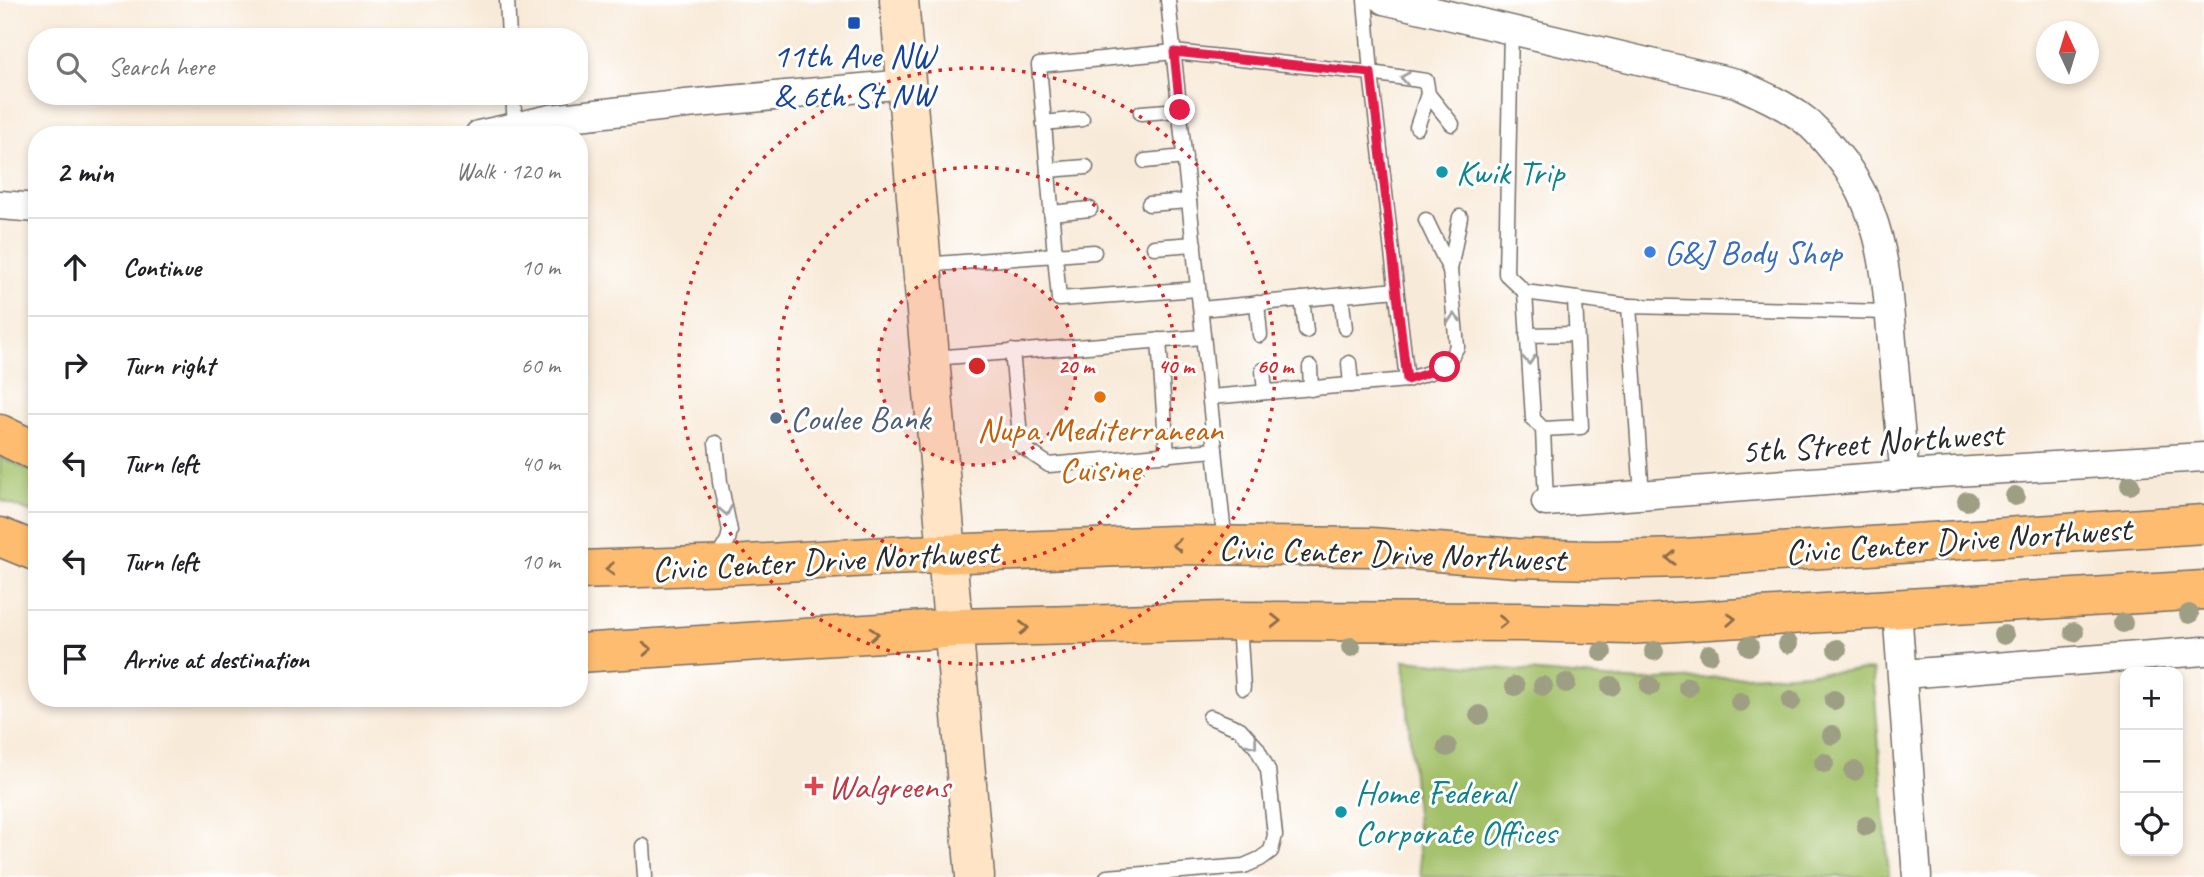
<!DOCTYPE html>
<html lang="en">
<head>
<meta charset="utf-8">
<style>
	:root { --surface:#fff; --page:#f6f6f6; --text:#202124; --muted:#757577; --line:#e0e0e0 }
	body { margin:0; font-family:Caveat,sans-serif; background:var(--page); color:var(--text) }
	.controls { position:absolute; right:21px; bottom:21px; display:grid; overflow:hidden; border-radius:14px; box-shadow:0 4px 10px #0003 }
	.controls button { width:63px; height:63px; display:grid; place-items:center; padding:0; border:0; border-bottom:2px solid var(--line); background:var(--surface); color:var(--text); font:35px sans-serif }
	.compass { position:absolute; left:2036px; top:21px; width:63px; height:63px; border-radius:50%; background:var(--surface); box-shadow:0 4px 10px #0003; rotate:356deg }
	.stop { position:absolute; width:21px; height:21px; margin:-16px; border:5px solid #e11d48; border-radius:50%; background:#fff }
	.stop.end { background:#e11d48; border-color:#fff; box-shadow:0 2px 7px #0008 }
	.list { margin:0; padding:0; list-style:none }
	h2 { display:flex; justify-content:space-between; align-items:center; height:91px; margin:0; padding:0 28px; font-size:30px }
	h2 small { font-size:23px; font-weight:400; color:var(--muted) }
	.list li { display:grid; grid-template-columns:46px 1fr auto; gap:21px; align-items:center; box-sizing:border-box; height:98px; padding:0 28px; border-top:2px solid var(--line) }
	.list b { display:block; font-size:26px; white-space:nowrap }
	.list em { font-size:23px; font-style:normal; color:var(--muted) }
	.icon { flex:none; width:38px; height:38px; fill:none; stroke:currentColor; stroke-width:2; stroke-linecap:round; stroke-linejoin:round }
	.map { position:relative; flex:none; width:2204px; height:877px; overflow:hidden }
	.search { position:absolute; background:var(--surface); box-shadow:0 4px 10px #0003; left:28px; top:28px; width:560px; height:77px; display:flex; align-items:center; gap:18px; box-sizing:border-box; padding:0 24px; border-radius:28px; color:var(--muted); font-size:26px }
	.panel { position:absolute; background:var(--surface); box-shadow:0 4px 10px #0003; left:28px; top:126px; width:560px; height:581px; border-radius:28px }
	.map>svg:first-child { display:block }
	.green { fill:#a2c067; stroke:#667649; stroke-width:2 }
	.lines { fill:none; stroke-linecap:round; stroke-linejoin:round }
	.lane-casing { stroke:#736e68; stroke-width:17 }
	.street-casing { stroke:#736e68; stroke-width:31 }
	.secondary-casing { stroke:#736e68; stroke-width:41 }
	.primary-casing { stroke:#736e68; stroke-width:41 }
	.lane { stroke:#fff; stroke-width:14 }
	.street { stroke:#fff; stroke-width:28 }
	.secondary { stroke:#ffe4c6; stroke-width:38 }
	.primary { stroke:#febc70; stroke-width:38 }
	.tree { fill:#9e9e84 }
	.oneway { stroke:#a0a0a0 }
	.oneway2 { stroke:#8a6c4a }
	.route { stroke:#e11d48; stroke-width:9 }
	.ring { fill:none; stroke:#d62828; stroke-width:3.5; stroke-dasharray:3.5 7 }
	.transit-dot { fill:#1a4fb4; stroke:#fff; stroke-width:2.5 }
	.culture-dot { fill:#0f9aa8; stroke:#fff; stroke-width:2.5 }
	.shop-dot { fill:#3f7fe0; stroke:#fff; stroke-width:2.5 }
	.food-dot { fill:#e8710a; stroke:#fff; stroke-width:2.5 }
	.service-dot { fill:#5c6f8a; stroke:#fff; stroke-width:2.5 }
	.health-dot { fill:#e0444e; stroke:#fff; stroke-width:2.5 }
	.labels { text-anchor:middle; stroke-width:6; stroke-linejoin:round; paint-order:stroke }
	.transit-label { font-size:35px; fill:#164399; stroke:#fff }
	.culture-label { font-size:35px; fill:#0d838f; stroke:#fff; text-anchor:start }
	.shop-label { font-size:35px; fill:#366cbe; stroke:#fff; text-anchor:start }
	.service-label { font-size:35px; fill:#4e5e75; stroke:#fff; text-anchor:start }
	.food-label { font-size:35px; fill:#c56008; stroke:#fff }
	.street-label { font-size:35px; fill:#2b2b2b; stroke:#fff }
	.health-label { font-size:35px; fill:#be3a42; stroke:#fff; text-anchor:start }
	.centre { fill:#d62828; stroke:#fff; stroke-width:3.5 }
	.ring-label { font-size:21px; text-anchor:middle; font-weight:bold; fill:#d62828; stroke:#fff; stroke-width:6; stroke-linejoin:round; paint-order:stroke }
</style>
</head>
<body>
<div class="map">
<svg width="2204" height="877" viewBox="0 0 2204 877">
	<rect width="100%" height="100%" fill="#fff"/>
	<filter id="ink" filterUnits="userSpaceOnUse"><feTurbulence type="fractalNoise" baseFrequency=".0143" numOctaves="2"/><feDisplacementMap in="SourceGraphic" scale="14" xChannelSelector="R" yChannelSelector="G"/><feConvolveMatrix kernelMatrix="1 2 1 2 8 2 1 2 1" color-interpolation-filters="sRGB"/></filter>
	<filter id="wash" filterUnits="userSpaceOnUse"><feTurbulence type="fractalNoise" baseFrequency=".00686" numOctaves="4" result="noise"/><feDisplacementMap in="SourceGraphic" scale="28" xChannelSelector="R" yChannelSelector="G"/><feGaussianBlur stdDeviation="1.57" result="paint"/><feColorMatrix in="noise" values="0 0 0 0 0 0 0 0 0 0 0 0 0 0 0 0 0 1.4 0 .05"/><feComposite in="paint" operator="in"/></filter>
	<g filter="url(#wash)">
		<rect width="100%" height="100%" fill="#f8ead8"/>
		<g class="green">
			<path d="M0,457L37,473V515L0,500Z"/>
			<path d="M1404,660L1640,681L1873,670L1889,877H1421Z"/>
		</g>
	</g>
	<g filter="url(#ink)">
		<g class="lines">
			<defs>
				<g id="lane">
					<path d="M507,0L509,37"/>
					<path d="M1168,0L1225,545"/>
					<path d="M1365,0L1371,73L1426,81L1428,94L1417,127"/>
					<path d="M1511,29L1506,274L1525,292L1629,306"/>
					<path d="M1428,94L1452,124"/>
					<path d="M513,96L515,126"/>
					<path d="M1141,113L1180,110"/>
					<path d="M1044,123L1082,119"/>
					<path d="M1145,161L1185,157"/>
					<path d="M1048,170L1086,167"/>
					<path d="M1149,204L1189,201"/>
					<path d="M1051,213L1090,209"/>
					<path d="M1426,220L1450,270"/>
					<path d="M1154,247L1194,244"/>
					<path d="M1094,252L1055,255L1039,65L1174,52L1371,73L1407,380L1210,397"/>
					<path d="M923,265L1055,255L1059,299L1198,289"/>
					<path d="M1525,292L1533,419L1543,429L1581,427L1575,300"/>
					<path d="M1341,295L1345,328"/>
					<path d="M1302,299L1306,331"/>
					<path d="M1257,303L1260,335"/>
					<path d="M1201,309L1396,290"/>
					<path d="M1527,335L1576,334"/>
					<path d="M1159,340L1167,455"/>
					<path d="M1012,351L1021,446L1049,465L1215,450"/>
					<path d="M933,358L1203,337"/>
					<path d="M1349,363L1351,385"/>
					<path d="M1310,367L1311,389"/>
					<path d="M1263,370L1265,392"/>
					<path d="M1407,380L1445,367L1457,347L1450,270L1460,217"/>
					<path d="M1543,429L1546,502"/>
					<path d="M1642,496L1629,306L1889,312"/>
					<path d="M711,559L720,554L728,540L730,531L720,482L716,443"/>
					<path d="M1239,622L1243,688"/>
					<path d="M643,846L645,877"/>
					<path d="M1107,877L1244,866L1260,859L1271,851L1275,835L1268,770L1257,748L1240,729L1210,717"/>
				</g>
				<g id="street">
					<path d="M1384,0L1736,83C1758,93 1782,103 1802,118C1815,127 1825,140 1835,152C1883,209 1886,272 1892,342C1896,387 1900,431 1905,475"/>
					<path d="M479,135L551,119L686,104L906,84"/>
					<path d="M0,205L37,208"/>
					<path d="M1546,502L1905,475L2204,457"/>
					<path d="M1897,610L1917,877"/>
					<path d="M1903,674L2204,651"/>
				</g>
				<path id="secondary" d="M899,0C923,292 952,584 975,877"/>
				<g id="primary">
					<path d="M0,434L37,452"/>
					<path d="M0,537L37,552"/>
					<path d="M579,570L731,565L887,556L1174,545L1371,547L1516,558L1595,560L1686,558L2204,524"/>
					<path d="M579,653L956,628L1227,621L1522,622L1627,625L2204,590"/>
				</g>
			</defs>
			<use href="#lane" class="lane-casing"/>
			<use href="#street" class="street-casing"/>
			<use href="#secondary" class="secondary-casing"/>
			<use href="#primary" class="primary-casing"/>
			<use href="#lane" class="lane"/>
			<use href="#street" class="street"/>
			<use href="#secondary" class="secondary"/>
			<use href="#primary" class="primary"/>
		</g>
		<g class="tree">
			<circle cx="2130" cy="485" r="10"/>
			<circle cx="2015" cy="496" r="10"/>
			<circle cx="1967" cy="501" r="10"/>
			<circle cx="2189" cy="614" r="10"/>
			<circle cx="2123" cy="623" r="10"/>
			<circle cx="2074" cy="632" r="10"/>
			<circle cx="2004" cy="635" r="10"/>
			<circle cx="1788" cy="644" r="10"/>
			<circle cx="1749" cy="646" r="10"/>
			<circle cx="1351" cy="647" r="10"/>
			<circle cx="1837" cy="649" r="10"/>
			<circle cx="1654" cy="651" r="10"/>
			<circle cx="1602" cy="652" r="10"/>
			<circle cx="1709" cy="654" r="10"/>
			<circle cx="1566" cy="683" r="10"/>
			<circle cx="1515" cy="686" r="10"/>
			<circle cx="1543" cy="686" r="10"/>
			<circle cx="1611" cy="686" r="10"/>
			<circle cx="1650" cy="686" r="10"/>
			<circle cx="1688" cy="687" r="10"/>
			<circle cx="1834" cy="700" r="10"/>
			<circle cx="1791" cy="701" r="10"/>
			<circle cx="1740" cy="702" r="10"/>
			<circle cx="1479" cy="715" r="10"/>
			<circle cx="1832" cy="735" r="10"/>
			<circle cx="1447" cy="747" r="10"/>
			<circle cx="1824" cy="763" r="10"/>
			<circle cx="1854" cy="771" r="10"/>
			<circle cx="1866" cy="826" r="10"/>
		</g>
		<defs><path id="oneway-chevron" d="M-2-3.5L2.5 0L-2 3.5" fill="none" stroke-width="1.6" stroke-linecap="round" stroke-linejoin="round" transform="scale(1.75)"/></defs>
		<g class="oneway">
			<use href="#oneway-chevron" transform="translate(1405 78) rotate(-171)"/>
			<use href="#oneway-chevron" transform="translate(1454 318) rotate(-95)"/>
			<use href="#oneway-chevron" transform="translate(1529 360) rotate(86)"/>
			<use href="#oneway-chevron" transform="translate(726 511) rotate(79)"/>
			<use href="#oneway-chevron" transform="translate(1253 744) rotate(52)"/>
		</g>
		<g class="oneway2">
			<use href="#oneway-chevron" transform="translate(1177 545) rotate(179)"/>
			<use href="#oneway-chevron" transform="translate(1671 558) rotate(178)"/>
			<use href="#oneway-chevron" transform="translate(610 569) rotate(178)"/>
			<use href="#oneway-chevron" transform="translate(1731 619) rotate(-3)"/>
			<use href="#oneway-chevron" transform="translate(1276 621)"/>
			<use href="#oneway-chevron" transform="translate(1503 622)"/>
			<use href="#oneway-chevron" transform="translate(1024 628) rotate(-1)"/>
			<use href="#oneway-chevron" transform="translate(874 634) rotate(-4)"/>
			<use href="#oneway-chevron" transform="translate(647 649) rotate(-4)"/>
		</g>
	</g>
	<g class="lines" filter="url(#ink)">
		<path class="route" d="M1180,110L1174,52L1371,73L1407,380L1445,367"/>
	</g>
	<circle cx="977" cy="366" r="99" fill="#d62828" fill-opacity=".12"/>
	<g class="ring">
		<circle cx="977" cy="366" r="99"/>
		<circle cx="977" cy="366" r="199"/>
		<circle cx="977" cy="366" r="298"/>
	</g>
	<rect class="transit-dot" x="847" y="16" width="14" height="14" rx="3.5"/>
	<g class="culture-dot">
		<circle cx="1442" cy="172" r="7"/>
		<circle cx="1341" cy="812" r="7"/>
	</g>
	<circle class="shop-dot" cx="1650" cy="252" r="7"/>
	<circle class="food-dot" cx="1100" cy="397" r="7"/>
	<circle class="service-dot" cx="776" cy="418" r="7"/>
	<path class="health-dot" d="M810.5 775.5h7v7h7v7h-7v7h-7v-7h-7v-7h7z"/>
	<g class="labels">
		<g class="transit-label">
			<text x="854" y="67">11th Ave NW<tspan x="854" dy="40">&amp; 6th St NW</tspan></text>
		</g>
		<g class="culture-label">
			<text x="1456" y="184">Kwik Trip</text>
			<text x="1355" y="804">Home Federal<tspan x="1355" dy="40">Corporate Offices</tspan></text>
		</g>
		<g class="shop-label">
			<text x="1664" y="264">G&amp;J Body Shop</text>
		</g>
		<g class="service-label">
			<text x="790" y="430">Coulee Bank</text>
		</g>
		<g class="food-label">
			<text x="1100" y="441">Nupa Mediterranean<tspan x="1100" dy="40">Cuisine</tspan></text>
		</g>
		<g class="street-label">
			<text transform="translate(1872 442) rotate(-4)" y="12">5th Street Northwest</text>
			<text transform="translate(1958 540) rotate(-4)" y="12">Civic Center Drive Northwest</text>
			<text transform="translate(1392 553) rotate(2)" y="12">Civic Center Drive Northwest</text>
			<text transform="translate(825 560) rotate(-3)" y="12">Civic Center Drive Northwest</text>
		</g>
		<g class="health-label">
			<text x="828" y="798">Walgreens</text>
		</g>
	</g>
	<circle cx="977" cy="366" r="10" class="centre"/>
	<g class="ring-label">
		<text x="1076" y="373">20 m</text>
		<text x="1176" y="373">40 m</text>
		<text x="1275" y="373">60 m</text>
	</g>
</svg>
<div class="controls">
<button>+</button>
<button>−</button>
<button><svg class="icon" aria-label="locate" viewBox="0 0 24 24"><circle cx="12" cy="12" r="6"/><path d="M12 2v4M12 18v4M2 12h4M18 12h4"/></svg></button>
</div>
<svg class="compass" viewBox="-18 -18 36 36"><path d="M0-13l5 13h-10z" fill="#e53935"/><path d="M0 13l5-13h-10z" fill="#757577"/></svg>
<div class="stop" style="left:1445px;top:367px"></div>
<div class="stop end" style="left:1180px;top:110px"></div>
<div class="search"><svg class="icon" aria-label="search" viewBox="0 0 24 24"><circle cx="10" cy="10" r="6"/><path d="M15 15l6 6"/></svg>Search here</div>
<section class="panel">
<h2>2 min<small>Walk · 120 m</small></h2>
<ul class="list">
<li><svg class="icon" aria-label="ahead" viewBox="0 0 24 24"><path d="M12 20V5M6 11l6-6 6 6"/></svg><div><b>Continue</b></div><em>10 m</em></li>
<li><svg class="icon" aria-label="right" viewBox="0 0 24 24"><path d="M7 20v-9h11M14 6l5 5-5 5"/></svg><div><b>Turn right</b></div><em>60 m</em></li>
<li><svg class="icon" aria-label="left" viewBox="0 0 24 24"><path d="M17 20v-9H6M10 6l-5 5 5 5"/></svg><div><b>Turn left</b></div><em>40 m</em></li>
<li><svg class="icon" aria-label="left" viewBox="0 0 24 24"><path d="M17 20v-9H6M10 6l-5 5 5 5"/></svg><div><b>Turn left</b></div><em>10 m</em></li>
<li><svg class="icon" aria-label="arrive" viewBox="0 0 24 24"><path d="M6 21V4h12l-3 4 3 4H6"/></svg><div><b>Arrive at destination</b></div></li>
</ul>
</section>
</div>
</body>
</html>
